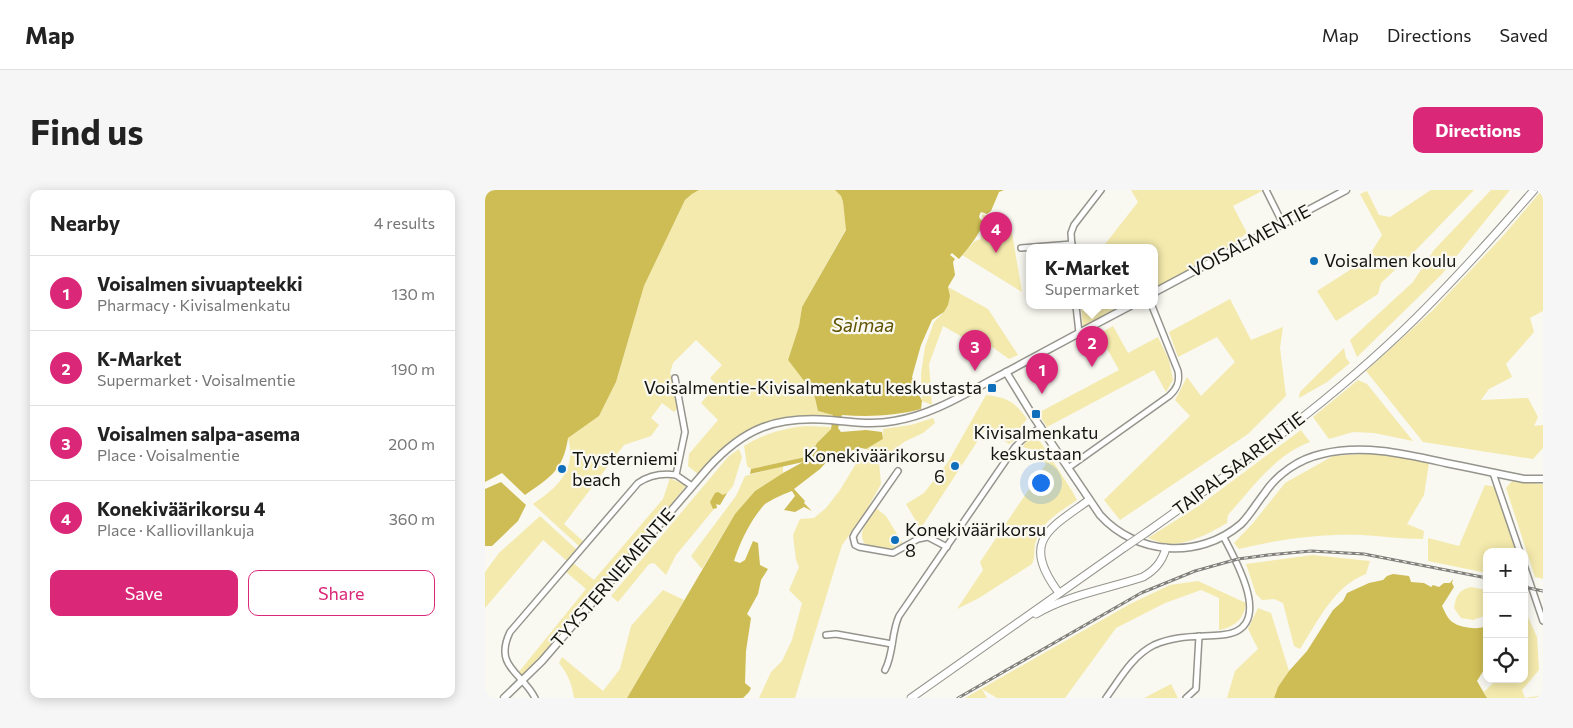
<!DOCTYPE html>
<html lang="en">
<head>
<meta charset="utf-8">
<style>
	:root { --surface:#fff; --page:#f6f6f6; --text:#222; --muted:#767676; --line:#e0e0e0; --accent:#db2777 }
	body { margin:0; font-family:Commissioner,sans-serif; background:var(--page); color:var(--text) }
	.controls { position:absolute; right:15px; bottom:15px; display:grid; overflow:hidden; border-radius:10px; box-shadow:0 2px 12px #0003 }
	.controls button { width:45px; height:45px; display:grid; place-items:center; padding:0; border:0; border-bottom:1px solid var(--line); background:var(--surface); color:var(--text); font:25px sans-serif }
	.you { position:absolute; left:555px; top:292px; width:18px; height:18px; margin:-12px; border:4px solid #fff; border-radius:50%; background:#1a73e8; box-shadow:0 0 0 8px #1a73e833 }
	.badge { display:grid; place-items:center; width:32px; height:32px; border-radius:50%; background:var(--accent); color:#fff; font-size:16px; font-weight:700 }
	.pin { position:absolute; translate:-50% -41px; filter:drop-shadow(0 1px 2px #0008) }
	.pin::after { content:''; position:absolute; top:26px; width:18px; height:15px; background:inherit; clip-path:polygon(0 0,100% 0,50% 100%) }
	.popup { position:absolute; left:541px; top:54px; width:132px; height:65px; box-sizing:border-box; display:grid; place-content:center; border-radius:10px; background:var(--surface); filter:drop-shadow(0 1px 4px #0005); font-size:16px; white-space:nowrap; color:var(--muted) }
	.popup b { font-size:19px; color:var(--text) }
	.popup::after { content:''; position:absolute; left:50%; top:100%; margin-left:-10px; border:10px solid transparent; border-top-color:var(--surface) }
	.list { margin:0; padding:0; list-style:none }
	h2 { display:flex; justify-content:space-between; align-items:center; height:65px; margin:0; padding:0 20px; font-size:21px }
	h2 small { font-size:16px; font-weight:400; color:var(--muted) }
	.list li { display:grid; grid-template-columns:32px 1fr auto; gap:15px; align-items:center; box-sizing:border-box; height:75px; padding:0 20px; border-top:1px solid var(--line) }
	.list b { display:block; font-size:19px; white-space:nowrap }
	.list p { margin:0; font-size:16px; white-space:nowrap; color:var(--muted) }
	.list em { font-size:16px; font-style:normal; color:var(--muted) }
	.actions { display:flex; gap:10px; padding:15px 20px }
	.actions a { flex:1; padding:11px 0; border:1px solid var(--accent); border-radius:10px; text-align:center; font-size:18px; color:var(--accent) }
	.actions .main { background:var(--accent); color:#fff }
	.icon { flex:none; width:28px; height:28px; fill:none; stroke:currentColor; stroke-width:2; stroke-linecap:round; stroke-linejoin:round }
	.map { position:relative; flex:none; width:1058px; height:508px; overflow:hidden; border-radius:10px }
	header { display:flex; align-items:center; gap:30px; box-sizing:border-box; height:70px; padding:0 25px; background:var(--surface); border-bottom:1px solid var(--line) }
	header strong { font-size:24px }
	nav { display:flex; gap:28px; margin-inline-start:auto; font-size:18px }
	.intro { display:flex; align-items:center; justify-content:space-between; box-sizing:border-box; height:120px; padding:0 30px }
	h1 { margin:0; font-size:35px }
	.button { padding:12px 22px; border-radius:10px; background:var(--accent); color:#fff; font-size:18px; font-weight:700 }
	main { display:flex; gap:30px; padding:0 30px }
	aside { flex:1; background:var(--surface); border-radius:10px; box-shadow:0 2px 12px #0003 }
	.map>svg:first-child { display:block }
	.green { fill:#f4eaad }
	.water { fill:#cebd54 }
	.lines { fill:none; stroke-linecap:round; stroke-linejoin:round }
	.minor-casing { stroke:#95948d; stroke-width:8 }
	.tertiary-casing { stroke:#95948d; stroke-width:9 }
	.secondary-casing { stroke:#95948d; stroke-width:9 }
	.minor { stroke:#fff; stroke-width:5 }
	.tertiary { stroke:#fff; stroke-width:6 }
	.secondary { stroke:#fff; stroke-width:7 }
	.rail-casing { stroke:#81807c; stroke-width:3 }
	.rail { stroke:#f9f8f1; stroke-width:1; stroke-dasharray:4; stroke-linecap:butt }
	.secondary-bridge-casing { stroke:#95948d; stroke-width:9; stroke-linecap:butt }
	.secondary-bridge { stroke:#fff; stroke-width:7 }
	.poi-dot { fill:#106fbb; stroke:#f9f8f1; stroke-width:2 }
	.labels { text-anchor:middle; stroke-width:4.5; stroke-linejoin:round; paint-order:stroke }
	.street-label { font-size:18px; fill:#131310; stroke:#f9f8f1 }
	.poi-label { font-size:18px; fill:#131310; stroke:#f9f8f1; text-anchor:start }
	.water-label { font-size:19px; font-style:italic; fill:#605400; stroke:#f9f8f1 }
</style>
</head>
<body>
<header>
<strong>Map</strong>
<nav><a>Map</a><a>Directions</a><a>Saved</a></nav>
</header>
<div class="intro"><h1>Find us</h1><a class="button">Directions</a></div>
<main>
<aside>
<h2>Nearby<small>4 results</small></h2>
<ul class="list">
<li><span class="badge">1</span><div><b>Voisalmen sivuapteekki</b><p>Pharmacy · Kivisalmenkatu</p></div><em>130 m</em></li>
<li><span class="badge">2</span><div><b>K-Market</b><p>Supermarket · Voisalmentie</p></div><em>190 m</em></li>
<li><span class="badge">3</span><div><b>Voisalmen salpa-asema</b><p>Place · Voisalmentie</p></div><em>200 m</em></li>
<li><span class="badge">4</span><div><b>Konekiväärikorsu 4</b><p>Place · Kalliovillankuja</p></div><em>360 m</em></li>
</ul>
<div class="actions"><a class="main">Save</a><a>Share</a></div>
</aside>
<div class="map">
<svg width="1058" height="508" viewBox="0 0 1058 508">
	<rect width="100%" height="100%" fill="#f9f8f1"/>
	<g class="green">
		<path d="M214,0H350L356,6L358,12L361,39L317,117L314,136L303,170L329,204L333,221L348,225V228C284,217 256,242 213,284L203,276L204,264L233,230L216,213L232,195L225,188L237,175L211,150L188,173L185,183L194,217L189,222L177,213L166,228L174,235L166,246L139,255L79,334L99,352L95,357L48,314C73,297 92,280 83,248L114,226L131,192L159,96L200,10L207,4Z"/>
		<path d="M646,0H776L777,1L748,16L762,43L733,65L670,100V58H617L653,12Z"/>
		<path d="M946,0H989L928,63L896,93L893,104L851,131L832,101L876,73L884,66L897,45L875,4L882,1L894,25L905,27Z"/>
		<path d="M1006,0H1025L957,84L872,167L865,150L928,92L949,60Z"/>
		<path d="M1057,0H1058V121L1045,128L1049,142L1021,174L1027,187L1004,199L996,210L1043,208L1053,227L1049,236L1058,235V258L1048,269L938,252L881,181L947,121L1018,46Z"/>
		<path d="M497,24L503,26L513,33L526,37L537,102L477,65L490,51L496,49C495,42 501,38 501,31L497,28Z"/>
		<path d="M463,97L503,119L533,165L524,169L506,156L495,157L458,136L444,174L447,215L437,211L436,184L440,157L449,132L459,122L465,106Z"/>
		<path d="M745,109L766,150L798,137L795,158L801,206L763,244L635,330L619,310L705,226L690,210L702,187L716,206L750,172L732,147L693,167L684,142Z"/>
		<path d="M596,116H640L598,139Z"/>
		<path d="M628,136L643,163L673,147L684,170L688,190L681,202L669,180L562,237L553,223L634,180L614,144Z"/>
		<path d="M859,158L861,168L865,173L842,192L814,208L815,202Z"/>
		<path d="M873,190L882,194L928,251L889,243L868,242L844,249L828,227Z"/>
		<path d="M501,205C523,208 529,211 542,229L532,242L535,246L524,254L501,238L438,335L449,343H438L421,314L439,303L463,272Z"/>
		<path d="M448,228L450,233L438,243L419,252L398,268L381,259L398,249V239L426,235Z"/>
		<path d="M311,232H343L342,234C327,234 312,233 296,236C250,245 222,285 194,319C201,306 211,296 220,285C249,253 268,239 311,232Z"/>
		<path d="M321,236L345,237L346,239L332,253L325,266L266,279L262,276L259,256C279,244 298,238 321,236Z"/>
		<path d="M816,240L825,252C790,265 767,298 743,325L742,333C725,343 703,355 682,354C676,353 669,350 663,348L715,315Z"/>
		<path d="M551,245L587,301L592,310C575,322 557,331 551,351C548,358 551,366 547,374L494,408L472,419L498,380L495,372L561,274L553,262L538,257L541,251Z"/>
		<path d="M254,259L257,267L248,296L191,365L181,385L169,373L164,374L133,412L126,406L243,267Z"/>
		<path d="M890,263L944,273L939,305L922,334L939,341L938,349C917,349 897,346 876,345C834,344 795,349 754,359L749,353L768,333L800,293L848,266Z"/>
		<path d="M383,268L394,272L396,294L378,326L357,355L310,508H274L286,482L297,471L307,450L317,413L304,400L314,377L311,370L308,345L315,329L329,328L341,318L355,300L372,272Z"/>
		<path d="M298,276V283L270,301L250,324L217,379L206,366L251,306L260,286Z"/>
		<path d="M185,288L200,295V297L172,332L39,485L33,483L101,399L80,381L88,373L109,390L178,309Z"/>
		<path d="M1027,291L1058,294V389L1050,387L1021,298Z"/>
		<path d="M1000,295L1011,297L1031,362H1002V383L943,371V348L974,356Z"/>
		<path d="M391,318L401,326L418,354C406,363 393,357 380,354C371,342 385,329 391,318Z"/>
		<path d="M189,324L187,327L131,392L133,387L186,326Z"/>
		<path d="M55,326L92,360L82,371L58,350L0,418V382L14,363Z"/>
		<path d="M827,365L885,371L881,384C849,396 833,431 815,459L809,456L798,413L789,409L777,410L771,404L761,374Z"/>
		<path d="M713,391L761,413C759,429 750,437 734,440V408L716,400L680,413L631,438L580,508H512L497,499L502,508H480L645,414L685,395Z"/>
		<path d="M986,397L1002,400V425L988,430L976,428L969,418C971,405 974,400 986,397Z"/>
		<path d="M178,400L199,410L142,508H89C87,494 83,484 74,473L77,467L118,501L135,479L146,436Z"/>
		<path d="M773,418L786,423L804,481L793,497L789,508H742L750,481L773,459L763,439Z"/>
		<path d="M1039,418L1052,447L1054,480L1037,500L1040,508L1058,505V508H1002L999,502L1012,489H1039Z"/>
		<path d="M686,494L693,508H659L661,507Z"/>
	</g>
	<g class="water">
		<path d="M0,0H214L207,4L200,10L159,96L131,192L114,226L83,248C78,281 65,287 40,305L17,283L0,292Z"/>
		<path d="M350,0H519L514,2L506,21L502,24L496,22L494,26L495,29L499,31C494,46 484,57 474,69L467,63L465,65L470,69L468,72L470,85L463,97L465,106L463,115L459,122L447,130L436,155L427,187L437,211L436,219C410,226 384,227 357,225L353,238L356,242L381,240L397,242L398,249L381,259L376,258L348,265L335,279L309,299L320,311L319,313L327,321L319,317L310,322L299,320L310,306L307,301C301,303 283,311 279,315C265,331 255,352 249,371L255,373L260,370L268,351L273,353L275,375L283,379L276,390L273,404L262,424L266,428L261,461L260,493L266,498L264,502L258,508H142L250,324L270,301L298,283L318,272L265,284L266,279L325,266L332,253L346,239L348,225L333,221L329,204L303,170L314,136L317,117L361,40L358,12L356,6Z"/>
		<path d="M16,292L41,315L33,331L7,356H0V299Z"/>
		<path d="M233,302L238,305L242,303L235,315L231,314L232,318L228,319L225,312L230,303Z"/>
		<path d="M908,384L924,386L926,392L939,393L946,397L948,395L954,397L959,393H965L968,389L967,393L969,397L957,416C960,422 963,430 969,433C977,438 993,440 1002,436V475L992,491L1002,508H789L793,497L804,481L822,461L848,420L858,411L862,403L884,393L898,390L902,386Z"/>
	</g>
	<g class="lines">
		<defs>
			<g id="minor">
				<path d="M781,0L798,34"/>
				<path d="M536,58L587,54"/>
				<path d="M587,58L586,43L589,35L616,0"/>
				<path d="M591,116L594,143"/>
				<path d="M190,188L200,242L191,285L207,296"/>
				<path d="M583,278L684,206C692,199 695,192 693,181L667,116"/>
				<path d="M413,281L370,343L368,347L370,355L374,357L408,363L433,349L443,347L462,357"/>
				<path d="M1008,283L1035,362"/>
				<path d="M1039,375L1058,431"/>
				<path d="M341,445L351,444L407,454"/>
				<path d="M400,480C409,463 406,443 414,426L530,257L538,249L556,237"/>
				<path d="M50,508C38,483 8,477 25,442L153,293C165,285 177,283 191,285"/>
				<path d="M621,508C635,489 647,466 669,455C691,445 713,447 736,445C792,441 751,371 738,346"/>
				<path d="M701,508L711,499L714,446"/>
			</g>
			<g id="tertiary">
				<path d="M670,102L861,0"/>
				<path d="M521,182L548,226L615,325C651,365 714,370 756,334C765,325 771,314 779,304C792,284 814,269 837,264C879,254 920,264 961,273C987,278 1013,284 1039,289H1058"/>
				<path d="M19,508L57,471L223,278C259,238 291,226 345,230C366,232 388,235 409,231C447,225 480,204 514,186C557,163 601,139 645,116"/>
			</g>
			<g id="secondary">
				<path d="M662,342C755,276 849,209 931,128C972,87 1011,44 1049,0"/>
				<path d="M574,403C535,351 564,339 604,310"/>
				<path d="M551,424C583,405 622,399 658,387C670,380 677,372 681,358"/>
				<path d="M426,508L640,357"/>
			</g>
		</defs>
		<use href="#minor" class="minor-casing"/>
		<use href="#tertiary" class="tertiary-casing"/>
		<use href="#secondary" class="secondary-casing"/>
		<use href="#minor" class="minor"/>
		<use href="#tertiary" class="tertiary"/>
		<use href="#secondary" class="secondary"/>
		<defs>
			<g id="rail">
				<path d="M1039,397L1058,401"/>
				<path d="M473,508L656,403L710,381L753,369L783,365L826,361L879,364L1002,388"/>
			</g>
		</defs>
		<use href="#rail" class="rail-casing"/>
		<use href="#rail" class="rail"/>
		<defs>
			<path id="secondary-bridge" d="M640,357L662,342"/>
		</defs>
		<use href="#secondary-bridge" class="secondary-bridge-casing"/>
		<use href="#secondary-bridge" class="secondary-bridge"/>
	</g>
	<g class="poi-dot">
		<circle cx="829" cy="71" r="5"/>
		<rect x="502" y="193" width="10" height="10" rx="2.5"/>
		<rect x="546" y="219" width="10" height="10" rx="2.5"/>
		<circle cx="470" cy="276" r="5"/>
		<circle cx="77" cy="279" r="5"/>
		<circle cx="410" cy="350" r="5"/>
	</g>
	<g class="labels">
		<g class="street-label">
			<text transform="translate(765 51) rotate(-28)" y="6">VOISALMENTIE</text>
			<text transform="translate(754 274) rotate(-37)" y="6">TAIPALSAARENTIE</text>
			<text transform="translate(128 388) rotate(-49)" y="6">TYYSTERNIEMENTIE</text>
		</g>
		<g class="poi-label">
			<text x="839" y="77">Voisalmen koulu</text>
			<text x="497" y="204" text-anchor="end">Voisalmentie-Kivisalmenkatu keskustasta</text>
			<text x="551" y="249" text-anchor="middle">Kivisalmenkatu<tspan x="551" dy="21">keskustaan</tspan></text>
			<text x="460" y="272" text-anchor="end">Konekiväärikorsu<tspan x="460" dy="21">6</tspan></text>
			<text x="87" y="275">Tyysterniemi<tspan x="87" dy="21">beach</tspan></text>
			<text x="420" y="346">Konekiväärikorsu<tspan x="420" dy="21">8</tspan></text>
		</g>
		<g class="water-label">
			<text x="378" y="142">Saimaa</text>
		</g>
	</g>
</svg>
<div class="controls">
<button>+</button>
<button>−</button>
<button><svg class="icon" aria-label="locate" viewBox="0 0 24 24"><circle cx="12" cy="12" r="6"/><path d="M12 2v4M12 18v4M2 12h4M18 12h4"/></svg></button>
</div>
<div class="you"></div>
<div class="pin badge" style="left:557px;top:204px">1</div>
<div class="pin badge" style="left:607px;top:177px">2</div>
<div class="popup"><b>K-Market</b>Supermarket</div>
<div class="pin badge" style="left:490px;top:181px">3</div>
<div class="pin badge" style="left:511px;top:63px">4</div>
</div>
</main>
</body>
</html>
